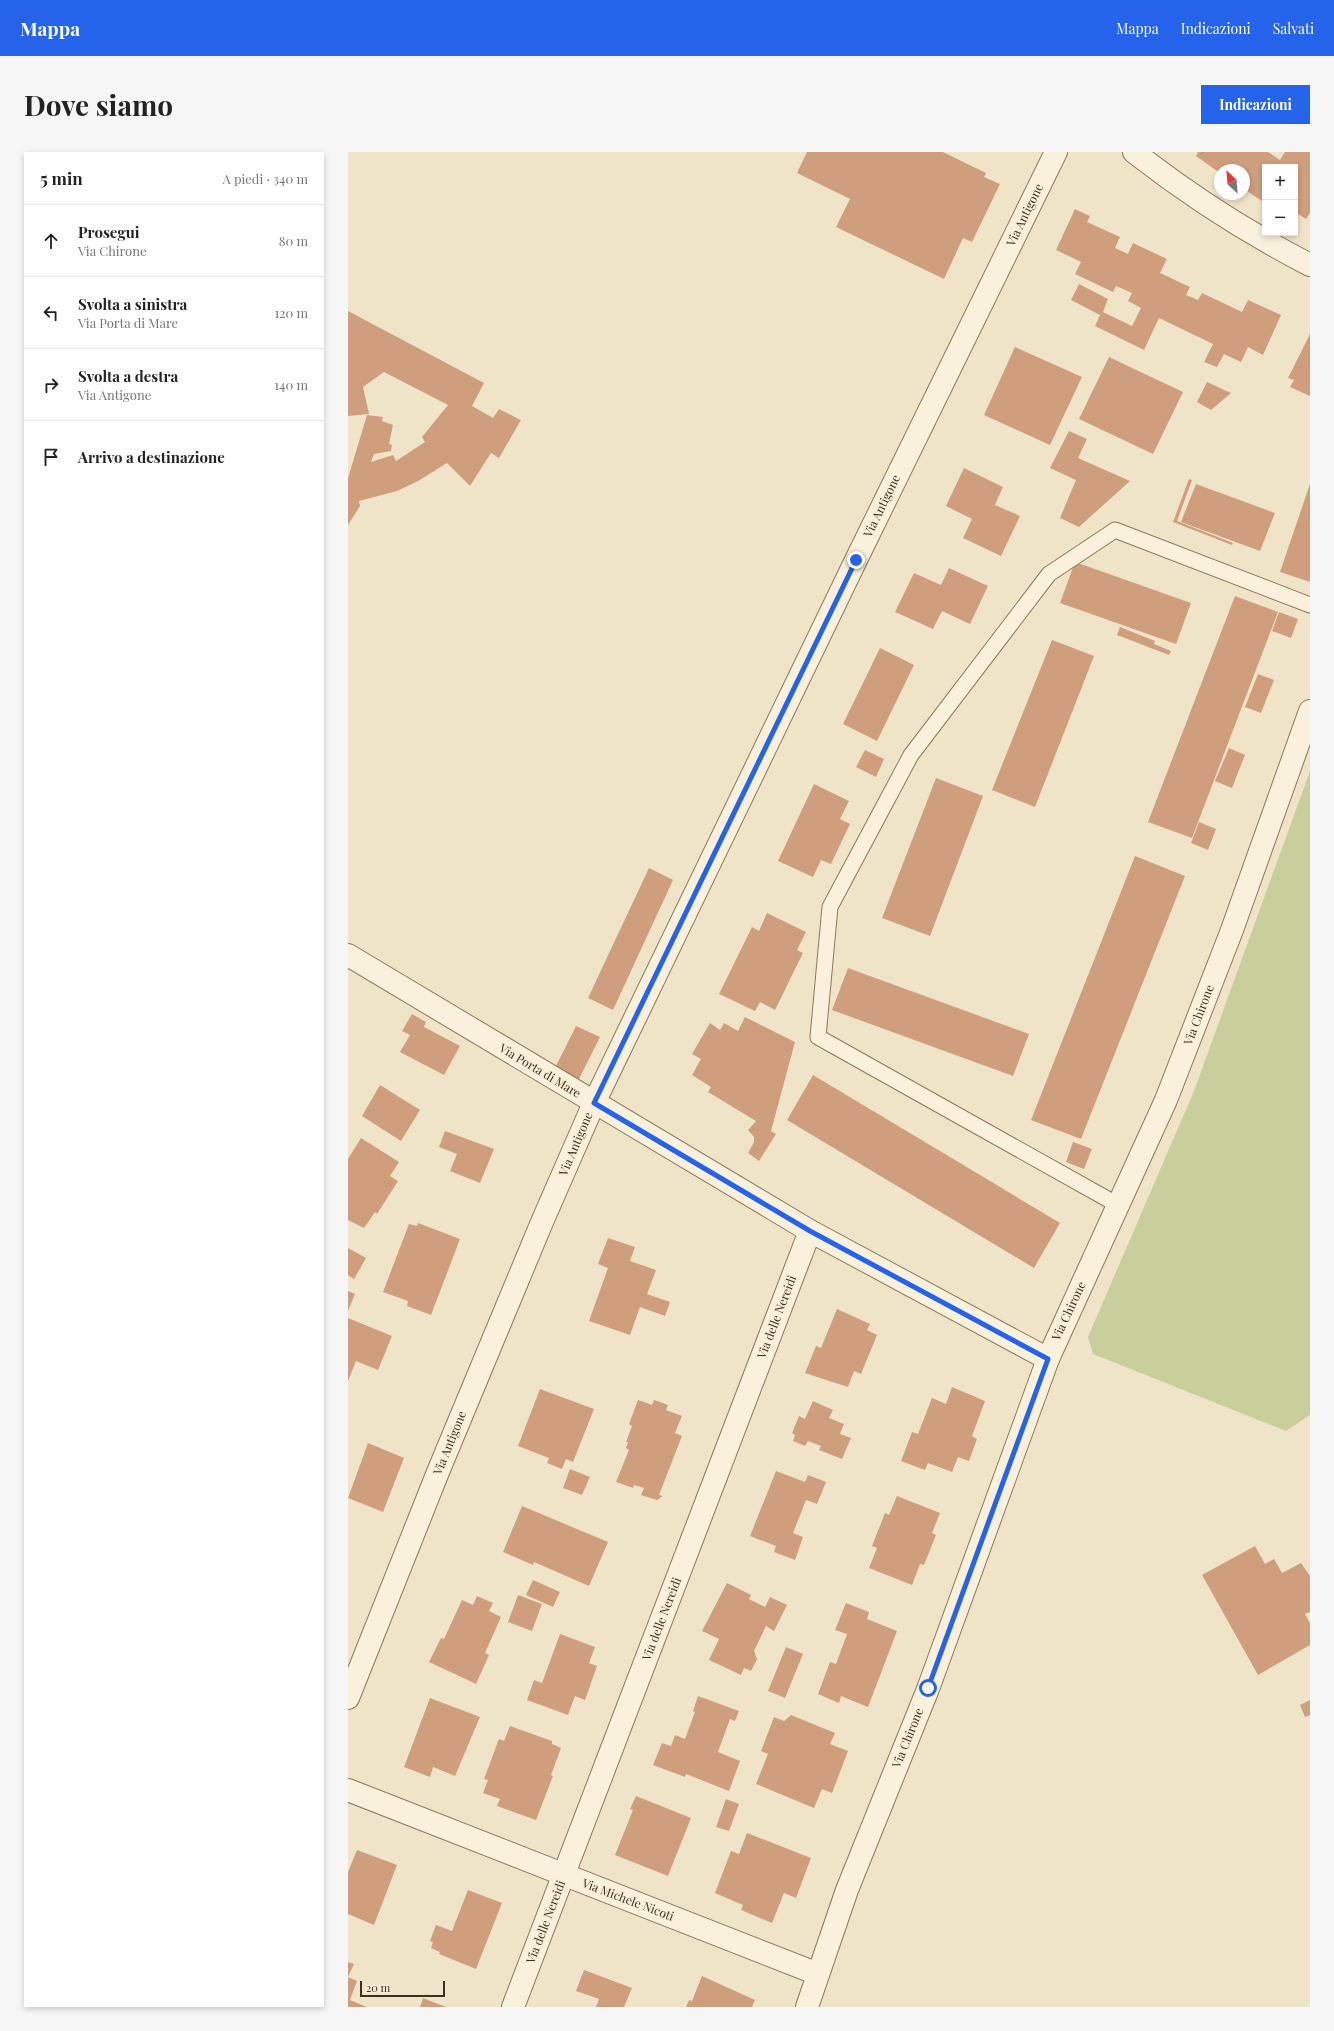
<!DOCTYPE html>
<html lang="it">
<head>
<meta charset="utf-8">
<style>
	:root { --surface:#fff; --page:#f6f6f6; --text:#222; --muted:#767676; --line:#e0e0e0; --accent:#2563eb }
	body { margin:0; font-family:"Playfair Display",serif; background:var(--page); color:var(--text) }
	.controls { position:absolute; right:12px; top:12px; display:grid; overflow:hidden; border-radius:0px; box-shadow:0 2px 6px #0003 }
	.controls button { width:36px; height:36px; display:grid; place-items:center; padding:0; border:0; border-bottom:1px solid var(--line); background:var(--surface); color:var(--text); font:20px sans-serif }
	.compass { position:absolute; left:866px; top:12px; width:36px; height:36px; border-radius:50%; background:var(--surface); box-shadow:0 2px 6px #0003; rotate:334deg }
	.scale { position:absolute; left:12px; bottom:10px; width:85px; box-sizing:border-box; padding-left:4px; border:2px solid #3d2e20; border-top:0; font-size:11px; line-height:14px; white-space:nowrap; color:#3d2e20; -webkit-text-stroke:3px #f7eed8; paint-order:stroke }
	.stop { position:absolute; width:12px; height:12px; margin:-9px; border:3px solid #2563eb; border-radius:50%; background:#fff }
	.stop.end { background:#2563eb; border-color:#fff; box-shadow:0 1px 4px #0008 }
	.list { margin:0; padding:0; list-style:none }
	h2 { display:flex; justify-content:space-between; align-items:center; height:52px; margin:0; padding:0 16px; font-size:17px }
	h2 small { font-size:13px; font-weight:400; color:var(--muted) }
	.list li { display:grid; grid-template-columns:26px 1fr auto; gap:12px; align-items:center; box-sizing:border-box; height:72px; padding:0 16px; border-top:1px solid var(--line) }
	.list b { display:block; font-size:15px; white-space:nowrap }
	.list p { margin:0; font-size:13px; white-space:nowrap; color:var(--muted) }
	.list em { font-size:13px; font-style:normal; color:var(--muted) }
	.icon { flex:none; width:22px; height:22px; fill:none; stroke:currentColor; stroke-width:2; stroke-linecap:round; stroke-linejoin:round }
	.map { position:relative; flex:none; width:962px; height:1855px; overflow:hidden; border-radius:0px }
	header { display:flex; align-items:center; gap:24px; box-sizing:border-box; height:56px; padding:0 20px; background:var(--accent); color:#fff }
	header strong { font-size:19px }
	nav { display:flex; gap:22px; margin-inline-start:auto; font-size:14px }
	.intro { display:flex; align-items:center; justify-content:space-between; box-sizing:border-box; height:96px; padding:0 24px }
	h1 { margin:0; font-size:28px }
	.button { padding:10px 18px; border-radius:0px; background:var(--accent); color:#fff; font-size:14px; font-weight:700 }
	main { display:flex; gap:24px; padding:0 24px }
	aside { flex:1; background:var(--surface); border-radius:0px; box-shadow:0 2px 6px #0003 }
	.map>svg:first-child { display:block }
	.green { fill:#c9cf9b }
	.building { fill:#cf9f7d }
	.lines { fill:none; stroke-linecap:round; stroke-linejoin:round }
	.lane-casing { stroke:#8d765c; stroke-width:17 }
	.street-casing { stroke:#8d765c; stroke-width:24 }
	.lane { stroke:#faf1dc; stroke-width:15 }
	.street { stroke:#faf1dc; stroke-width:22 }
	.route { stroke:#2563eb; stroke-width:5 }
	.labels { text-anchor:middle; stroke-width:3.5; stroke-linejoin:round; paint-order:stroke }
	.street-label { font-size:12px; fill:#3d2e20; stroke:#f7eed8 }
</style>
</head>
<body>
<header>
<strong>Mappa</strong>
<nav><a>Mappa</a><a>Indicazioni</a><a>Salvati</a></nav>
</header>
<div class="intro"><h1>Dove siamo</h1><a class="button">Indicazioni</a></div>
<main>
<aside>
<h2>5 min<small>A piedi · 340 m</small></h2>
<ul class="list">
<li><svg class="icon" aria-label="ahead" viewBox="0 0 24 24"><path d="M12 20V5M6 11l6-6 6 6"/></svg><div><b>Prosegui</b><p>Via Chirone</p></div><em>80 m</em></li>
<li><svg class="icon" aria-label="left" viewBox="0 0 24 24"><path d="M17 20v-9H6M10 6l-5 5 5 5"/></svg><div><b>Svolta a sinistra</b><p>Via Porta di Mare</p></div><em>120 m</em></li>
<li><svg class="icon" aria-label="right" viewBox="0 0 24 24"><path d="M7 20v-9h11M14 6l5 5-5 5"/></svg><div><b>Svolta a destra</b><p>Via Antigone</p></div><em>140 m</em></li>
<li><svg class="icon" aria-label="arrive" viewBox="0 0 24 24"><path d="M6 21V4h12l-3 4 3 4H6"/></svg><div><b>Arrivo a destinazione</b></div></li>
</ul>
</aside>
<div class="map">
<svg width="962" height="1855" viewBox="0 0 962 1855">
	<rect width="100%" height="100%" fill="#f0e4c8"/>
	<path class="green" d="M962,619V1263L938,1279L745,1202L740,1185L846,939Z"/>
	<g class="building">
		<path d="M459,0H595L638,21L636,25L652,32L624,90L615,86L596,127L488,75L502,47L449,21Z"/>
		<path d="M850,0H920L932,8L937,0H962V61L958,67L947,60V15H917V51L896,37V18H872V21L848,4Z"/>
		<path d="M727,57L742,64L739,70L772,85L767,96L780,102L785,91L819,107L812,121L842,135L838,143L850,148L854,141L894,160L900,148L933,163L915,203L900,195L893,210L876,202L869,215L856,210L865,192L811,166L796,198L747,174L752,163L723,148L731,132L760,147L755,160L784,174L793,156L780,149L784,141L768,134L765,140L727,122L733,110L708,98Z"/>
		<path d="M0,159L136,231L124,254L145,266L151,257L173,268L151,306L143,301L122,334L99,311L70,329L49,339L11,349L12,354L0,373V326L19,263L35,265L34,269L45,273L41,292L44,293L43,299L26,302L23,310L45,303L48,309L77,290L74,285L100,253L36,220L15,235L21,262L0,264Z"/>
		<path d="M962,182V244L942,235L946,228L940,226Z"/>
		<path d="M667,195L734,225L702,293L636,263Z"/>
		<path d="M761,205L835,240L805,302L731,267Z"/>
		<path d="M859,230L883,241L863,258L849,250Z"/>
		<path d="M721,279L739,287L730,306L782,329L731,375L712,366L728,328L702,316Z"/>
		<path d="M616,316L655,335L647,353L672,364L653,404L615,386L624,367L598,354Z"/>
		<path d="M841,327L844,328L829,369L885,391L884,393L825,370Z"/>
		<path d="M848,332L927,361L912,399L833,370Z"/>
		<path d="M962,332V430L932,420Z"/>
		<path d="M727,410L843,451L828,492L712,451Z"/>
		<path d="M601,416L640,434L622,472L594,459L585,477L547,460L566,421L593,433Z"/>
		<path d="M887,444L930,460L844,686L800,670Z"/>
		<path d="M931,460L950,467L943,486L924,479Z"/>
		<path d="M772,475L807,489L806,492L823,499L821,503L769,483Z"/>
		<path d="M704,488L746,504L687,655L644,638Z"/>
		<path d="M532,496L566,513L529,589L495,572Z"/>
		<path d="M910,522L926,528L913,561L897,555Z"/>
		<path d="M881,596L897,603L884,636L867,629Z"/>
		<path d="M517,598L536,607L528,625L508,615Z"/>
		<path d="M588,626L635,644L582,784L534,766Z"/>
		<path d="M466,632L501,649L492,667L502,672L483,712L473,708L465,725L430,709Z"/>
		<path d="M851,670L868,677L860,698L843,691Z"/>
		<path d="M787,704L837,724L733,987L683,968Z"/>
		<path d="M301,716L325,728L265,858L240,846Z"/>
		<path d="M419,761L458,780L449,798L455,801L427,858L412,850L407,859L371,842L404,775L411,779Z"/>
		<path d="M500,816L681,882L665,924L484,858Z"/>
		<path d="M64,862L78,870L76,875L112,894L96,923L52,900L62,883L54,879Z"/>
		<path d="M397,865L447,890L423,979L428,982L411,1009L400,1001L406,990V985L400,978L408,969L360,940L363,935L344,923L353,907L344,902L362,871L372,878L376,871L390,879Z"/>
		<path d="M228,874L252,885L231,927L207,916Z"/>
		<path d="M465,923L712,1071L686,1116L439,968Z"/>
		<path d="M32,933L72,958L53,989L14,964Z"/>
		<path d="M97,979L146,997L132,1031L102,1019L109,1002L91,995Z"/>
		<path d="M13,986L51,1010L42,1024L50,1029L29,1062L27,1060L16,1076L0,1068V1007Z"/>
		<path d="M725,990L744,997L736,1017L718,1010Z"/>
		<path d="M70,1071L112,1087L83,1163L59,1154L60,1149L35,1140L61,1072L69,1074Z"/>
		<path d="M260,1086L287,1095L282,1109L308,1118L299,1142L322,1150L317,1164L292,1155L282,1183L241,1169L260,1116L250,1112Z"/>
		<path d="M0,1096L18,1106L6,1127L0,1123Z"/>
		<path d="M0,1139L7,1142L0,1159Z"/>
		<path d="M489,1157L522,1172L519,1178L529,1183L513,1222L506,1219L500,1235L457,1221L468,1194L473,1196Z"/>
		<path d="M0,1166L44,1184L30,1218L8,1209L0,1229Z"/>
		<path d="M604,1235L637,1249L624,1284L629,1287L621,1309L610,1305L604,1320L580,1311L577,1318L553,1309L564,1280L570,1282L584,1246L598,1252Z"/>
		<path d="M192,1237L246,1257L225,1310L218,1307L214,1317L199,1311L201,1306L170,1294Z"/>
		<path d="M290,1248L304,1253L306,1248L320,1253L318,1258L334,1264L327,1281L334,1284L311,1343L315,1344L309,1348L293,1343L296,1336L286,1333L285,1336L268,1330L281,1298L278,1296L280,1290H278L284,1274L281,1272Z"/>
		<path d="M465,1249L485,1258L481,1266L496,1272L492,1282L503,1286L494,1307L471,1298L473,1294L460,1289L457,1294L445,1289L447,1283L444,1281L451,1264L457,1267Z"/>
		<path d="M20,1291L56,1306L35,1360L0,1346Z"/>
		<path d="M222,1317L242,1325L234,1343L215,1336Z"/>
		<path d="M428,1319L457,1330L460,1323L478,1330L469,1352L458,1348L445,1381L455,1385L447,1408L426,1400L428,1394L402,1384Z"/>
		<path d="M549,1344L592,1361L584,1381L588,1383L576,1413L572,1412L564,1433L521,1416L529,1396L524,1394L537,1361L541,1363Z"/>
		<path d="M174,1354L260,1390L241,1434L186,1410L185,1413L155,1400Z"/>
		<path d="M907,1394L917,1412L926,1407L934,1421L953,1411L962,1424V1460L957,1462L962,1471V1493L910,1523L854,1423Z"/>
		<path d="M185,1428L212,1440L205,1455L178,1443Z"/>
		<path d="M379,1431L403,1443L401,1447L417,1455L422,1445L439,1453L426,1479L418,1474L406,1499L409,1507L403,1519L396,1516L393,1523L361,1508L371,1487L354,1479Z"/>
		<path d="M170,1443L194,1452L184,1479L160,1470Z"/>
		<path d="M129,1444L145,1451L141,1459L153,1465L137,1501L141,1503L128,1532L81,1510L93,1486L96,1487L114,1448L125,1453Z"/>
		<path d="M498,1451L521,1460L519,1467L549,1479L520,1555L493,1544L491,1551L470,1542L482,1510L488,1512L499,1482L487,1478Z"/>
		<path d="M212,1482L247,1495L241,1511L249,1514L237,1548L227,1544L220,1563L179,1548L186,1528L194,1531Z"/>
		<path d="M438,1495L455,1502L437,1546L420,1539Z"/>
		<path d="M350,1544L391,1559L387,1569L382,1567L370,1600L392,1609L381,1639L338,1622L337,1625L305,1613L314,1591L323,1594L327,1583L337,1587L347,1560L345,1559Z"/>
		<path d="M82,1546L132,1565L107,1624L85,1615L82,1625L56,1615Z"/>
		<path d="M962,1548V1563L957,1565L952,1553Z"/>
		<path d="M443,1563L487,1581L482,1592L500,1599L484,1641L474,1637L466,1656L408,1632L420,1602L413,1599L426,1565L436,1569Z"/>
		<path d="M162,1574L204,1589V1592L213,1596L203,1623L205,1624L188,1668L149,1654L152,1647L135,1641L140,1628L136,1627L151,1587L156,1589Z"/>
		<path d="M288,1644L343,1666L320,1724L267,1703L285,1658L282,1657Z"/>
		<path d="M378,1647L391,1652L381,1679L368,1675Z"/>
		<path d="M399,1681L463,1706L448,1746L436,1741L424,1771L393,1758L395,1753L367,1741L383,1699L391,1702Z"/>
		<path d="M9,1698L49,1713L26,1773L0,1762V1720Z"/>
		<path d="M120,1738L154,1751L128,1817L91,1802L92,1800L83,1796L85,1790L82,1789L88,1773L104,1779Z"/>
		<path d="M0,1810L6,1812L0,1825L9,1829L2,1848L19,1855H0Z"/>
		<path d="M236,1818L284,1836L276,1855H248L251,1847L228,1839Z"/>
		<path d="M354,1824L407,1848L404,1855H338L341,1848L344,1849Z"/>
		<path d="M75,1846L98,1855H72Z"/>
	</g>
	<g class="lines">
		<defs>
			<path id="lane" d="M770,1053L470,885L482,755L563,603L701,422L767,378L962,453"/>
			<g id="street">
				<path d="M786,0C841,43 900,81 962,113"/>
				<path d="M0,803L462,1079L700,1207"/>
				<path d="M0,1546L90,1320L194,1070L246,951L508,408L708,0"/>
				<path d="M0,1638L470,1822"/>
				<path d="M165,1855L462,1079"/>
				<path d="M459,1855L499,1738L580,1537L700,1207L818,948L884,778L962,559"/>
			</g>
		</defs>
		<use href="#lane" class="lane-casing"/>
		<use href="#street" class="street-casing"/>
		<use href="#lane" class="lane"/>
		<use href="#street" class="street"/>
	</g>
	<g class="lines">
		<path class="route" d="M508,408L246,951L462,1079L700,1207L580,1536"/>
	</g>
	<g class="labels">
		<g class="street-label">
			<text transform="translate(677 63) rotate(-64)" y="4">Via Antigone</text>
			<text transform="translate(534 354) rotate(-64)" y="4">Via Antigone</text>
			<text transform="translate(851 863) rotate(-69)" y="4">Via Chirone</text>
			<text transform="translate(192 919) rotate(31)" y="4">Via Porta di Mare</text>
			<text transform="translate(228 992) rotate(-67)" y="4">Via Antigone</text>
			<text transform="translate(721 1159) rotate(-65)" y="4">Via Chirone</text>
			<text transform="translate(429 1165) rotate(-69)" y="4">Via delle Nereidi</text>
			<text transform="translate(102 1291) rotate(-68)" y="4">Via Antigone</text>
			<text transform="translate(314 1467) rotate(-69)" y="4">Via delle Nereidi</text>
			<text transform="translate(560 1586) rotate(-68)" y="4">Via Chirone</text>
			<text transform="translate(280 1748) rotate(21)" y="4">Via Michele Nicoti</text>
			<text transform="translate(198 1770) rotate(-69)" y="4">Via delle Nereidi</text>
		</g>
	</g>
</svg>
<div class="controls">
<button>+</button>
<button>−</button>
</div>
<svg class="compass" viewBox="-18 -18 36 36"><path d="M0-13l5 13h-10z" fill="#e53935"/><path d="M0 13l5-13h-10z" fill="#767676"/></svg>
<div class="scale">20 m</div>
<div class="stop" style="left:580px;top:1536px"></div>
<div class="stop end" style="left:508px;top:408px"></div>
</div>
</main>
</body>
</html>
